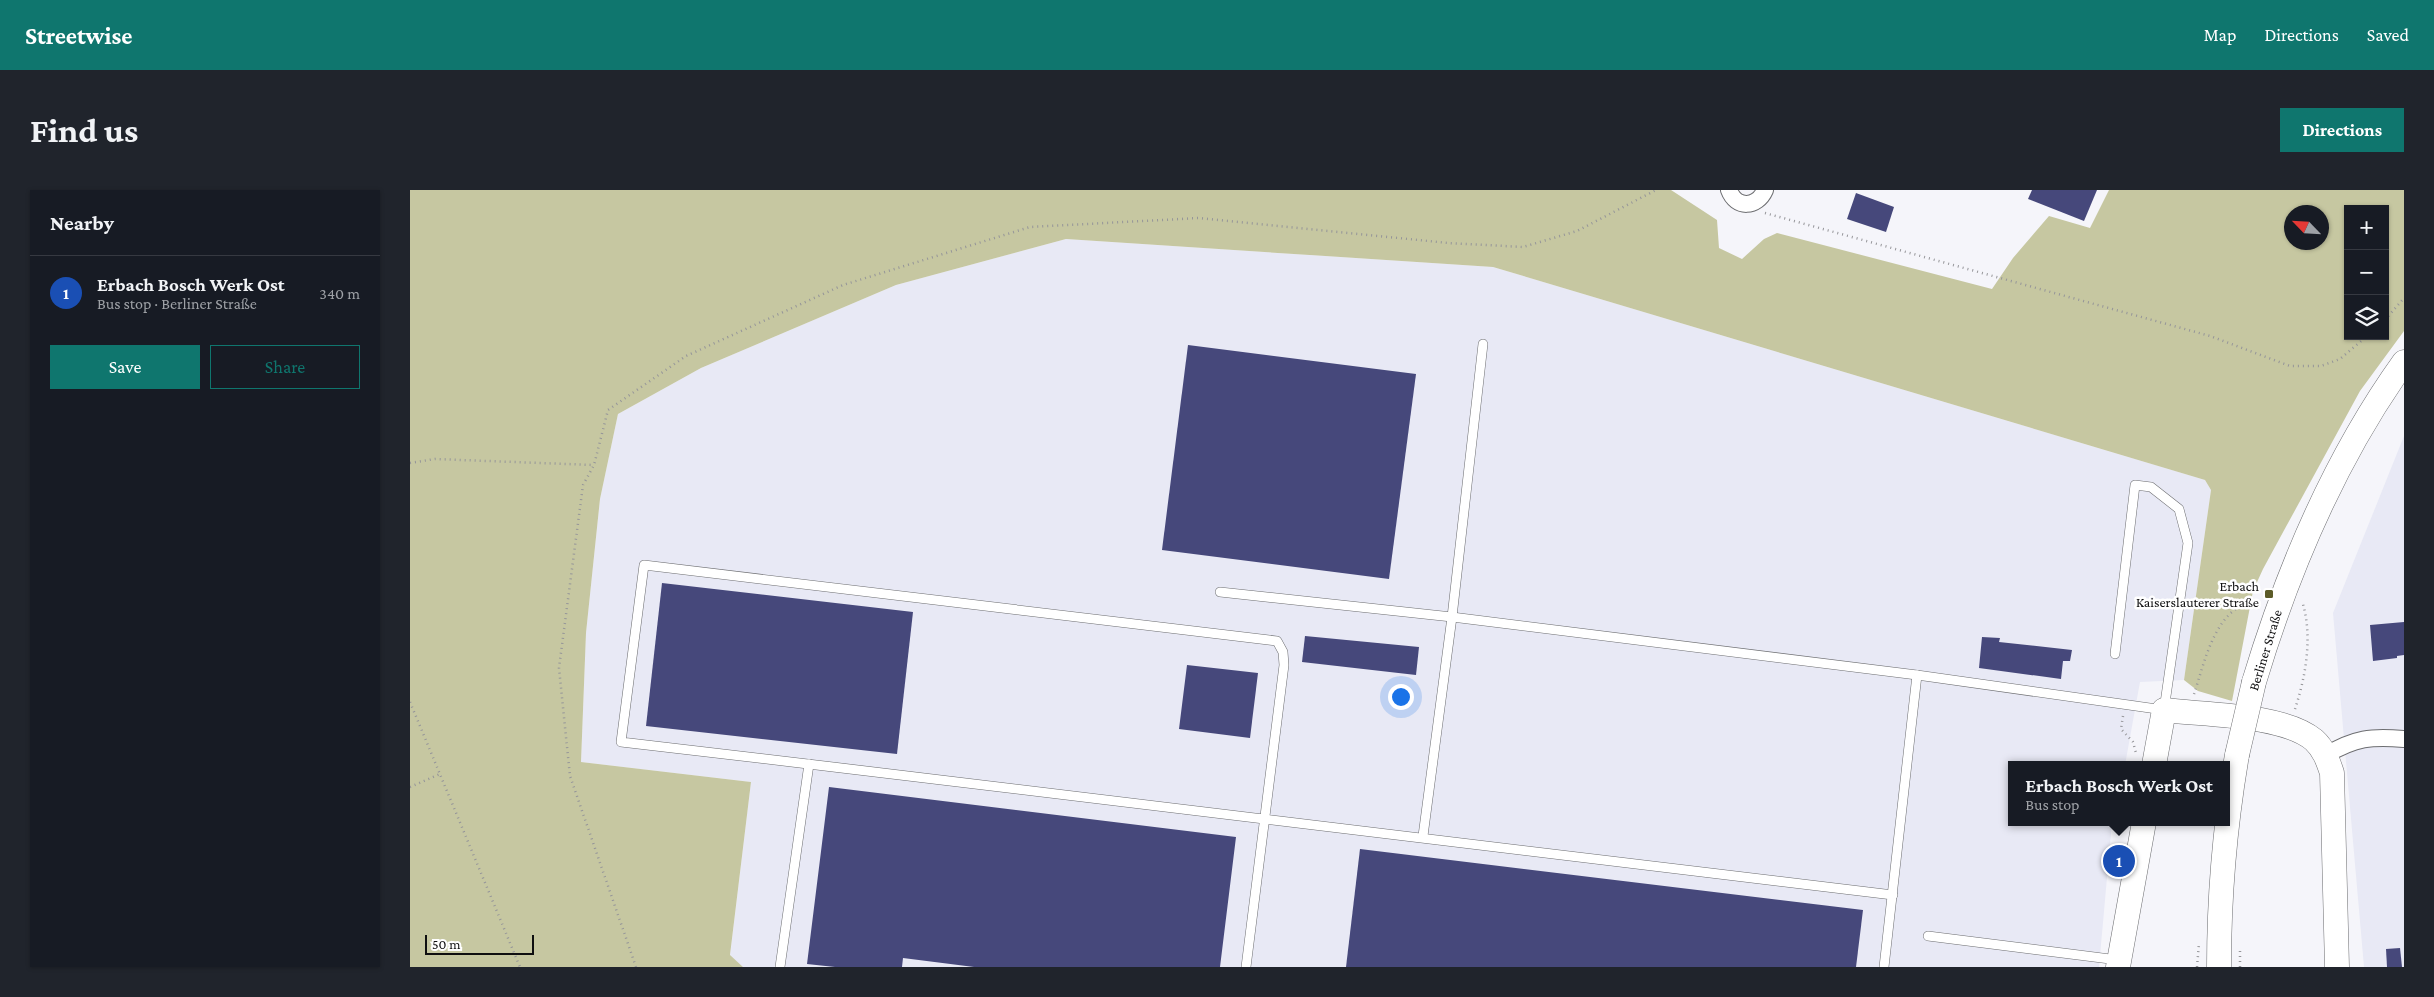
<!DOCTYPE html>
<html lang="en">
<head>
<meta charset="utf-8">
<style>
	:root { --surface:#171b24; --page:#20242c; --text:#f1f3f6; --muted:#9ea1a6; --line:#363941; --accent:#0f766e }
	body { margin:0; font-family:"Crimson Pro",serif; background:var(--page); color:var(--text) }
	.controls { position:absolute; right:15px; top:15px; display:grid; overflow:hidden; border-radius:0px; box-shadow:0 1px 4px #0004 }
	.controls button { width:45px; height:45px; display:grid; place-items:center; padding:0; border:0; border-bottom:1px solid var(--line); background:var(--surface); color:var(--text); font:25px sans-serif }
	.compass { position:absolute; left:1874px; top:15px; width:45px; height:45px; border-radius:50%; background:var(--surface); box-shadow:0 1px 4px #0004; rotate:295deg }
	.scale { position:absolute; left:15px; bottom:12px; width:109px; box-sizing:border-box; padding-left:5px; border:2px solid #0f0f10; border-top:0; font-size:14px; line-height:18px; white-space:nowrap; color:#0f0f10; -webkit-text-stroke:4px #fff; paint-order:stroke }
	.you { position:absolute; left:990px; top:506px; width:18px; height:18px; margin:-12px; border:4px solid #fff; border-radius:50%; background:#1a73e8; box-shadow:0 0 0 8px #1a73e833 }
	.badge { display:grid; place-items:center; width:32px; height:32px; border-radius:50%; background:var(--accent); color:#fff; font-size:16px; font-weight:700 }
	.pin { position:absolute; translate:-50% -50%; border:2px solid #fff; box-shadow:0 1px 5px #0006 }
	.popup { position:absolute; left:1598px; top:571px; width:222px; height:65px; box-sizing:border-box; display:grid; place-content:center; border-radius:0px; background:var(--surface); filter:drop-shadow(0 1px 4px #0005); font-size:16px; white-space:nowrap; color:var(--muted) }
	.popup b { font-size:19px; color:var(--text) }
	.popup::after { content:''; position:absolute; left:50%; top:100%; margin-left:-10px; border:10px solid transparent; border-top-color:var(--surface) }
	.list { margin:0; padding:0; list-style:none }
	h2 { display:flex; justify-content:space-between; align-items:center; height:65px; margin:0; padding:0 20px; font-size:21px }
	h2 small { font-size:16px; font-weight:400; color:var(--muted) }
	.list li { display:grid; grid-template-columns:32px 1fr auto; gap:15px; align-items:center; box-sizing:border-box; height:75px; padding:0 20px; border-top:1px solid var(--line) }
	.list b { display:block; font-size:19px; white-space:nowrap }
	.list p { margin:0; font-size:16px; white-space:nowrap; color:var(--muted) }
	.list em { font-size:16px; font-style:normal; color:var(--muted) }
	.actions { display:flex; gap:10px; padding:15px 20px }
	.actions a { flex:1; padding:11px 0; border:1px solid var(--accent); border-radius:0px; text-align:center; font-size:18px; color:var(--accent) }
	.actions .main { background:var(--accent); color:#fff }
	.icon { flex:none; width:28px; height:28px; fill:none; stroke:currentColor; stroke-width:2; stroke-linecap:round; stroke-linejoin:round }
	.map { position:relative; flex:none; width:1994px; height:777px; overflow:hidden; border-radius:0px }
	header { display:flex; align-items:center; gap:30px; box-sizing:border-box; height:70px; padding:0 25px; background:var(--accent); color:#fff }
	header strong { font-size:24px }
	nav { display:flex; gap:28px; margin-inline-start:auto; font-size:18px }
	.intro { display:flex; align-items:center; justify-content:space-between; box-sizing:border-box; height:120px; padding:0 30px }
	h1 { margin:0; font-size:35px }
	.button { padding:12px 22px; border-radius:0px; background:var(--accent); color:#fff; font-size:18px; font-weight:700 }
	main { display:flex; gap:30px; padding:0 30px }
	aside { flex:1; background:var(--surface); border-radius:0px; box-shadow:0 1px 4px #0004 }
	.map>svg:first-child { display:block }
	.built { fill:#e8e9f5 }
	.green { fill:#c6c7a1; fill-rule:evenodd }
	.building { fill:#46487b }
	.lines { fill:none; stroke-linecap:round; stroke-linejoin:round }
	.lane-casing { stroke:#6c6d70; stroke-width:10 }
	.street-casing { stroke:#6c6d70; stroke-width:18 }
	.secondary-casing { stroke:#6c6d70; stroke-width:25 }
	.path { stroke:#959599; stroke-width:2.5; stroke-dasharray:1 4; stroke-linecap:butt }
	.lane { stroke:#fff; stroke-width:9 }
	.street { stroke:#fff; stroke-width:16 }
	.secondary { stroke:#fff; stroke-width:24 }
	.secondary-bridge-casing { stroke:#6c6d70; stroke-width:25; stroke-linecap:butt }
	.secondary-bridge { stroke:#fff; stroke-width:24 }
	.poi-dot { fill:#5c5b28; stroke:#fff; stroke-width:2 }
	.labels { text-anchor:middle; stroke-width:5; stroke-linejoin:round; paint-order:stroke }
	.poi-label { font-size:14px; fill:#0f0f10; stroke:#fff; text-anchor:end }
	.street-label { font-size:14px; fill:#0f0f10; stroke:#fff }
</style>
</head>
<body>
<header>
<strong>Streetwise</strong>
<nav><a>Map</a><a>Directions</a><a>Saved</a></nav>
</header>
<div class="intro"><h1>Find us</h1><a class="button">Directions</a></div>
<main>
<aside>
<h2>Nearby<small></small></h2>
<ul class="list">
<li><span class="badge" style="background:#1a4fb4">1</span><div><b>Erbach Bosch Werk Ost</b><p>Bus stop · Berliner Straße</p></div><em>340 m</em></li>
</ul>
<div class="actions"><a class="main">Save</a><a>Share</a></div>
</aside>
<div class="map">
<svg width="1994" height="777" viewBox="0 0 1994 777">
	<rect width="100%" height="100%" fill="#f5f5fa"/>
	<g class="built">
		<path d="M656,49L1083,77L1795,290L1801,300L1774,490L1730,492L1715,575H1602V632H1702L1689,777H333L320,766L341,592L171,572L176,443L190,309L208,224L291,178L486,95Z"/>
		<path d="M1994,246V777H1954L1923,423Z"/>
	</g>
	<path class="green" d="M0,0H1261L1307,30L1309,58L1332,69L1354,49L1367,43L1582,99L1603,68L1639,26L1680,38L1699,0H1994V141L1950,201L1853,379L1843,401L1822,511L1788,501L1774,490L1801,300L1795,290L1083,77L656,49L486,95L291,178L208,224L190,309L176,443L171,572L341,592L320,765L333,777H0ZM1938,19H1975V146H1938ZM1882,22H1912V52H1882Z"/>
	<g class="building">
		<path d="M1622,0H1687L1674,31L1618,9Z"/>
		<path d="M1446,3L1484,17L1476,42L1437,29Z"/>
		<path d="M778,155L1006,184L979,389L752,360Z"/>
		<path d="M252,393L503,422L487,564L236,536Z"/>
		<path d="M1994,432V465L1987,466V468L1963,471L1960,435Z"/>
		<path d="M895,446L1009,457L1006,485L892,472Z"/>
		<path d="M1572,447L1590,448L1589,452L1662,460L1660,471H1653L1651,489L1569,478Z"/>
		<path d="M777,475L848,483L840,548L769,539Z"/>
		<path d="M419,597L826,647L810,777H564L493,768L492,777H425L397,774Z"/>
		<path d="M950,659L1453,720L1446,777H936Z"/>
		<path d="M1990,758L1992,777H1977L1976,759Z"/>
	</g>
	<g class="lines">
		<defs>
			<g id="lane">
				<path d="M810,402L1042,427L1507,485L1754,520L1778,353L1769,319L1741,297L1725,295L1705,464"/>
				<path d="M1013,646L1042,427L1073,154"/>
				<path d="M1518,746L1708,770"/>
				<path d="M370,777L399,574"/>
				<path d="M836,777L874,475L873,462L867,451L234,375L211,552C635,602 1059,651 1483,705"/>
				<path d="M1474,777L1507,485"/>
			</g>
			<g id="street">
				<path d="M1319,0C1326,19 1347,18 1355,0"/>
				<path d="M1916,565C1945,548 1961,546 1994,549"/>
			</g>
			<g id="secondary">
				<path d="M1844,492C1878,379 1925,268 1994,172"/>
				<path d="M1744,575L1754,520C1794,525 1873,524 1904,550C1914,559 1918,571 1922,583L1927,777"/>
				<path d="M1708,777L1734,632"/>
				<path d="M1809,777C1809,705 1815,635 1827,565"/>
			</g>
		</defs>
		<use href="#lane" class="lane-casing"/>
		<use href="#street" class="street-casing"/>
		<use href="#secondary" class="secondary-casing"/>
		<g class="path">
			<path d="M1355,23L1800,146L1880,176H1911L1930,169L1957,146"/>
			<path d="M1975,130L1994,108"/>
			<path d="M0,273L25,269L183,275"/>
			<path d="M1784,504C1795,472 1806,411 1850,412"/>
			<path d="M0,512L110,777"/>
			<path d="M1885,519C1896,486 1903,445 1892,411"/>
			<path d="M1713,526L1711,539L1723,552L1726,563"/>
			<path d="M0,597L30,584"/>
			<path d="M1830,761V777"/>
			<path d="M226,777L160,586L149,478L173,295L184,275L198,220L276,166L433,95L620,37L789,28L1038,53L1113,57L1167,41L1246,0"/>
			<path d="M1787,777L1789,753"/>
		</g>
		<use href="#lane" class="lane"/>
		<use href="#street" class="street"/>
		<use href="#secondary" class="secondary"/>
		<defs>
			<path id="secondary-bridge" d="M1827,565L1844,492"/>
		</defs>
		<use href="#secondary-bridge" class="secondary-bridge-casing"/>
		<use href="#secondary-bridge" class="secondary-bridge"/>
	</g>
	<rect class="poi-dot" x="1854" y="399" width="10" height="10" rx="2.5"/>
	<g class="labels">
		<g class="poi-label">
			<text x="1849" y="401">Erbach<tspan x="1849" dy="16">Kaiserslauterer Straße</tspan></text>
		</g>
		<g class="street-label">
			<text transform="translate(1855 460) rotate(-73)" y="5">Berliner Straße</text>
		</g>
	</g>
</svg>
<div class="controls">
<button>+</button>
<button>−</button>
<button><svg class="icon" aria-label="layers" viewBox="0 0 24 24"><path d="M12 4l9 5-9 5-9-5zM3 14l9 5 9-5"/></svg></button>
</div>
<svg class="compass" viewBox="-18 -18 36 36"><path d="M0-13l5 13h-10z" fill="#e53935"/><path d="M0 13l5-13h-10z" fill="#9ea1a6"/></svg>
<div class="scale">50 m</div>
<div class="you"></div>
<div class="pin badge" style="left:1709px;top:671px;background:#1a4fb4">1</div>
<div class="popup"><b>Erbach Bosch Werk Ost</b>Bus stop</div>
</div>
</main>
</body>
</html>
